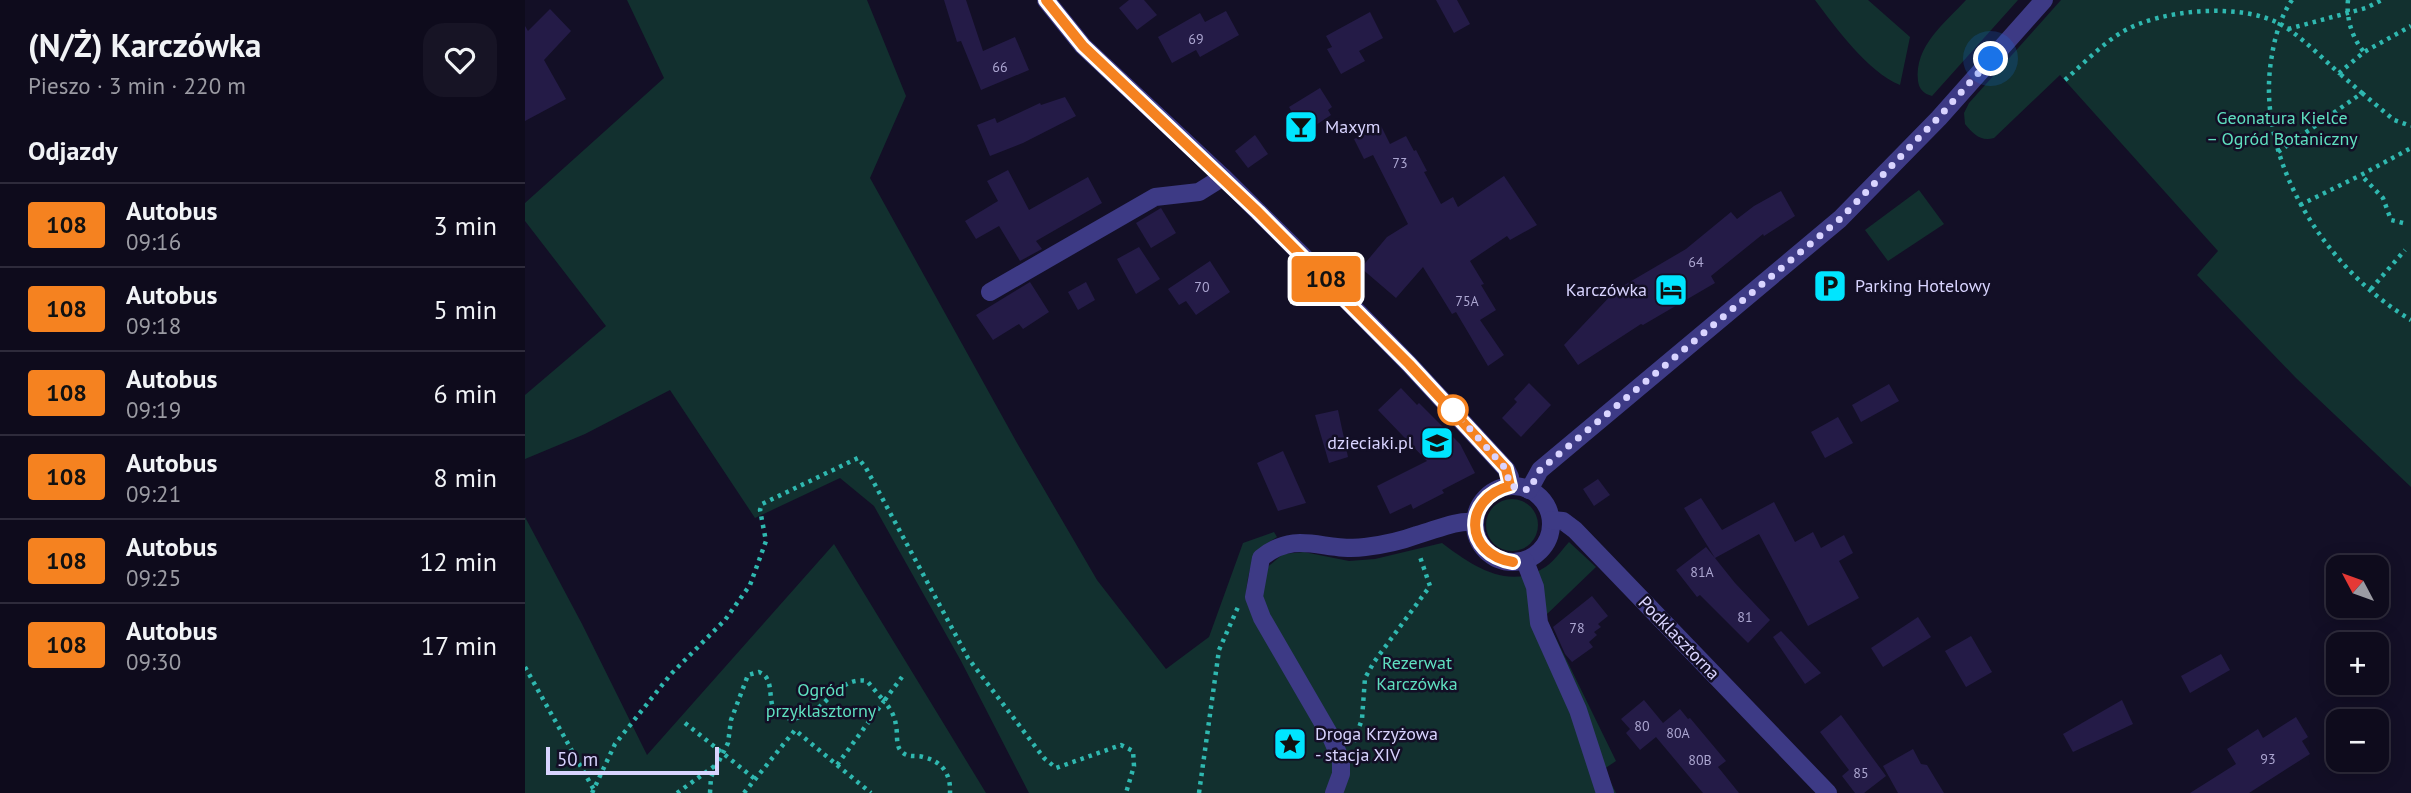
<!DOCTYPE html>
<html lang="pl">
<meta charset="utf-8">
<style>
body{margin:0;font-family:"PT Sans",sans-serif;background:#171425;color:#f1f3f6;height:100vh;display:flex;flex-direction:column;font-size:26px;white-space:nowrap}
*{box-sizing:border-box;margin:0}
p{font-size:23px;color:#9b9ba3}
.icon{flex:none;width:38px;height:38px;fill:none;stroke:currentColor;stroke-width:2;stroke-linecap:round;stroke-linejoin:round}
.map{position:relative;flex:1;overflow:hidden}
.drawer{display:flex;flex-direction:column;background:#0e0b1c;width:525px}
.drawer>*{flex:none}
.badge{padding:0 14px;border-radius:5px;font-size:24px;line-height:46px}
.needle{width:46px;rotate:311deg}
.tools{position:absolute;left:1801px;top:555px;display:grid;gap:14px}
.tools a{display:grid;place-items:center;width:63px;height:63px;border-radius:14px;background:#0e0b1c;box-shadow:0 4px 18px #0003,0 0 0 2px #2e2b3b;font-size:35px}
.scale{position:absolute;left:21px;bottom:18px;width:173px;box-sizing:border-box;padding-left:7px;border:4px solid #d9d4ff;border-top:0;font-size:19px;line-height:24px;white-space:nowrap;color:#d9d4ff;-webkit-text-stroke:5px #130f26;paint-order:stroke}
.you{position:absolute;width:35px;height:35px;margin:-18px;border:5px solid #fff;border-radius:50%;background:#1a73e8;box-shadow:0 0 0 10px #1a73e833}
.map>.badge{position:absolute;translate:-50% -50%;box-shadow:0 0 0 4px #fff}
h2{padding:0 28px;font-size:26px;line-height:63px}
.round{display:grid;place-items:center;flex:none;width:74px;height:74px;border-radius:21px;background:#171425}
.headline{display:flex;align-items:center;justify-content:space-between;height:119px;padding:0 28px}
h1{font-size:33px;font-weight:700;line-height:52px}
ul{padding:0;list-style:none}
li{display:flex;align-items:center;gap:21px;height:84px;padding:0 28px;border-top:2px solid #2e2b3b}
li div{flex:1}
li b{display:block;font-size:26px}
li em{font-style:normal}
li .badge{min-width:77px;font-weight:700;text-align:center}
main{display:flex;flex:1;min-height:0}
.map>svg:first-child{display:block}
</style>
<main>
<section class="drawer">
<div class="headline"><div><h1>(N/Ż) Karczówka</h1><p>Pieszo · 3 min · 220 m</p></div><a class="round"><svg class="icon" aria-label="heart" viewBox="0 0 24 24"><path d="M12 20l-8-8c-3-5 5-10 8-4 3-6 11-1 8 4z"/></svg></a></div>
<h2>Odjazdy</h2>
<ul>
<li><span class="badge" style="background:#f58220;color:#111">108</span><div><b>Autobus</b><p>09:16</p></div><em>3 min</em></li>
<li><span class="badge" style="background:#f58220;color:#111">108</span><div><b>Autobus</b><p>09:18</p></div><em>5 min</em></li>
<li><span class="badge" style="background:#f58220;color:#111">108</span><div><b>Autobus</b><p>09:19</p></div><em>6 min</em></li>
<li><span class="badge" style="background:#f58220;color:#111">108</span><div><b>Autobus</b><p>09:21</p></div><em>8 min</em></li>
<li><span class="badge" style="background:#f58220;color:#111">108</span><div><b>Autobus</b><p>09:25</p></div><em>12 min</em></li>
<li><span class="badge" style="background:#f58220;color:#111">108</span><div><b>Autobus</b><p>09:30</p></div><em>17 min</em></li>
</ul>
</section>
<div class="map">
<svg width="1886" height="793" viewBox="0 0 1886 793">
<rect width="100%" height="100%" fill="#130f26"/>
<g fill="#12302f">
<path d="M102,0H342L381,96L345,178L492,443L572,580L641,669L684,637L718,543L749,532L752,537C727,551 724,567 721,594L736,590L738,571L758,554L779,552L824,561L850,559L917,543C945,564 981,590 1017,569C1027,564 1036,551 1044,542L1071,567L1020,616L1091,761L1079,769L1091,793H504L436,661L349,506L315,478L230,518L145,390L60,434L0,459V395L81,326L0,221V203L139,78Z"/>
<path d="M1290,0H1343L1385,37L1375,85C1343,72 1310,27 1290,0Z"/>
<path d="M1441,0H1493L1407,96C1399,94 1394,89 1393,81C1389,46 1420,23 1441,0Z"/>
<path d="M1536,0H1886V487L1771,378L1672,275L1693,251L1535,75L1469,138C1456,142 1448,134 1440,124L1439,113L1444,103Z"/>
<path d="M1394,190L1419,224L1363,261L1340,230Z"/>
<circle cx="987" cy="525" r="26"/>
<path d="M0,517L57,624L122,755L309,544L461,793H0Z"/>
</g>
<g fill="#241b47">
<path d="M419,0H441L458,51L490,37L504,70L456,90L436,41L432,42Z"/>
<path d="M604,0H619L632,15L612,30L594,8Z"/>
<path d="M911,0H932L945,24L929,33Z"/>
<path d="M25,9L46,31L19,60L41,99L0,121V26L3,31Z"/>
<path d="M701,11L714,35L675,57L671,50L647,63L633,37L675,13L680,22Z"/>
<path d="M845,12L858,38L834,51L840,61L816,74L802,49L807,47L801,36Z"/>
<path d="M795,88L807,107L803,110L806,115L779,133L764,107Z"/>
<path d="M540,97L551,116L498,143L465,156L452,125L470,118L472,123L515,103L516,105Z"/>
<path d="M856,126L865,144L881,136L889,151L891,150L902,171L899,172L916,204L928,197L933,207L979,176L1012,225L985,240L982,236L945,261L959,284L956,285L971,310L955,320L979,355L963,366L931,312L927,314L898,267L871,298L836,268L862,237L883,224L848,155L839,159L829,139Z"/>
<path d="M730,135L743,154L723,168L710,151Z"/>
<path d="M483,170L504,210L563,177L577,203L511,241L517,249L495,261L474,226L451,239L440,221L473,201L462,181Z"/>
<path d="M1256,191L1270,216L1239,236L1238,234L1186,276L1190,283L1118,325L1116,324L1053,365L1039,345L1091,290L1161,249L1206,212L1212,219L1229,206Z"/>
<path d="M636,208L651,233L626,248L611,223Z"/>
<path d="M614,247L635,279L611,294L592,259Z"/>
<path d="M685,261L705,292L671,315L661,301L654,305L643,289Z"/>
<path d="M505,282L524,312L498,329L494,324L468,340L451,315Z"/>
<path d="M561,282L570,300L553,310L543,292Z"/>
<path d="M1004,383L1026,405L996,437L977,418L992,402L989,399Z"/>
<path d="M1364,384L1374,401L1336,422L1327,405Z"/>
<path d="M876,388L892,405L894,403L935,444L950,473L917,490L919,493L888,509L886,504L865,514L852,486L902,461L853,410Z"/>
<path d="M813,410L823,457L804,463L790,415Z"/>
<path d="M1313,417L1328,443L1300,458L1286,432Z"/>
<path d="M758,451L781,503L753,511L732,463Z"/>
<path d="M1073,479L1085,495L1069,506L1058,489Z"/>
<path d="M1176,498L1197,530L1249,502L1270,542L1288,532L1296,548L1319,535L1328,553L1314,561L1334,598L1283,626L1234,534L1190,558L1210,583L1245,620L1223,643L1175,595L1172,597L1151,570L1181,547L1190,558L1159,508Z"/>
<path d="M1067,596L1083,616L1073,624L1076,627L1069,632L1072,635L1064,642L1068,647L1047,662L1040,654L1028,627Z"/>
<path d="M1393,617L1406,637L1358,667L1346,648Z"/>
<path d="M1256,631L1296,673L1280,684L1248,637Z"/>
<path d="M1446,636L1467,672L1441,687L1420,651Z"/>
<path d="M1696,654L1705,670L1665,693L1656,676Z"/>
<path d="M1119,700L1138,723L1155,709L1163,719L1165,718L1201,761L1193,767L1214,793H1178L1131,737L1115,750L1101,733L1105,729L1096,719Z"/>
<path d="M1597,700L1608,724L1548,752L1538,734Z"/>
<path d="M1316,715L1361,776L1339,793H1330L1317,776L1324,770L1295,732Z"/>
<path d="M1771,717L1783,737L1777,741L1785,754L1724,793H1665L1711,764L1702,749L1733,729L1738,738Z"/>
<path d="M1388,749L1396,764L1402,765L1419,793H1373L1358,766Z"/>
</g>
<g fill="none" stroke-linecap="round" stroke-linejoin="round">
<g stroke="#2fb8b0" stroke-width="4.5" stroke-dasharray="3.5 5" stroke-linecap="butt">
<path d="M1767,0C1756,16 1750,36 1747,55C1728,157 1800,269 1886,320"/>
<path d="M1823,0C1821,18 1827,38 1839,52"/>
<path d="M1763,29L1841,8L1857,0"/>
<path d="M1540,80C1558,64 1576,45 1597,32C1636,9 1717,2 1757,25C1778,38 1796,57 1814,73L1839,52L1886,26"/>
<path d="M1837,93L1869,120L1886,126"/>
<path d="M1753,152L1837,93L1814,73"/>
<path d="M1775,205L1836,175"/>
<path d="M1878,223L1866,220L1858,198L1836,175L1886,148"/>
<path d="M1846,289L1880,250"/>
<path d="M0,667L69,790"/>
<path d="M160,723L230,779"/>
<path d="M829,742L837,719L840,678L849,662L905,586L894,554"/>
<path d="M312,765L346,793"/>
<path d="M67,793L90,744L146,674L200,620L225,585L241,541L235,510L237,504L333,458L341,468L443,658L519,758L531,768L596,745L608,751L609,766L601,793"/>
<path d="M152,793L191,765"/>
<path d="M185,793L186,777L203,743L206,720L223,675L234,672C255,680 235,713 262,718C298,723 308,675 342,681L359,701L377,677"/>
<path d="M219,793L270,730L312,765L359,701C365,708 370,716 371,726C373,734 370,746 377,752C383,758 391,755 398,757C417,761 426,774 425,793"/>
<path d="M674,793L694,650L713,607"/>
</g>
<g stroke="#3d3a85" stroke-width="18">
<path d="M521,0L558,46L698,177L779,257L884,364L981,469L985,477V486"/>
<path d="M465,292L630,197L674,192L698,177"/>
<circle cx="988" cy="524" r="38"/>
<path d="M1004,490L1015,470L1315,219L1414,118L1519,0"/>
<path d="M1026,520L1038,521L1050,530L1303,793"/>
<path d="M1000,561L1010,587L1014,623L1053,710L1080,793"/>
<path d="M809,793L816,774V760L806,737L737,618L729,597L736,558C773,528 799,553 840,547C857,545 876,541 892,535C911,530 930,520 950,522"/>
</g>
</g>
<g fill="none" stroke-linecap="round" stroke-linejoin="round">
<defs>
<path id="line" d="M521,0L558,46L733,212L884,364L981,469L985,486C938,498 938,554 988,562"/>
</defs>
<use href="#line" stroke="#fff" stroke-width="16"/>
<use href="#line" stroke="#f58220" stroke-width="10"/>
<path stroke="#d9d4ff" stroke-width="7" stroke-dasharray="0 12.6" d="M928,410L981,469L985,486L1004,490L1015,470L1315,219L1413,118L1466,59"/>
</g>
<defs>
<symbol id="bar-square" viewBox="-11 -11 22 22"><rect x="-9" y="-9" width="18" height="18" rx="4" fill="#00e5ff" stroke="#130f26"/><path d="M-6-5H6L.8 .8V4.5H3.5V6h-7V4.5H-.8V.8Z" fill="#111"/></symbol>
<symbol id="parking-square" viewBox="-11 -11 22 22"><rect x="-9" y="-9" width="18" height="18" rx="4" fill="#00e5ff" stroke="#130f26"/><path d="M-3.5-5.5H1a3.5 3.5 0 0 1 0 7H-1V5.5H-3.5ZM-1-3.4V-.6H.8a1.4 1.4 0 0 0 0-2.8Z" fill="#111"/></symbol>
<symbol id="hotel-square" viewBox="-11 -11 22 22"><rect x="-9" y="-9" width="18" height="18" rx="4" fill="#00e5ff" stroke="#130f26"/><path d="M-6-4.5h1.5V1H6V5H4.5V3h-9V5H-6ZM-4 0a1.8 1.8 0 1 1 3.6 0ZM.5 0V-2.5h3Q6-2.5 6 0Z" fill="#111"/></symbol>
<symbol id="school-square" viewBox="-11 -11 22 22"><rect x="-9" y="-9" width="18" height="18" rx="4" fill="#00e5ff" stroke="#130f26"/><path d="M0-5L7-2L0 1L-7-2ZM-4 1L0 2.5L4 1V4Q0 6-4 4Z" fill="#111"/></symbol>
<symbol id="sight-square" viewBox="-11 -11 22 22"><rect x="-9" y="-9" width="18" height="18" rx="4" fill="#00e5ff" stroke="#130f26"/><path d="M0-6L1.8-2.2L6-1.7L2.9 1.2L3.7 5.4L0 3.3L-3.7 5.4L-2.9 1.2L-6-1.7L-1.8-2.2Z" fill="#111"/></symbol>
</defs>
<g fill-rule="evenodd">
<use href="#bar-square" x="757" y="108" width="38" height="38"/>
<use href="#parking-square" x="1286" y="267" width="38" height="38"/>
<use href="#hotel-square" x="1127" y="271" width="38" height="38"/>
<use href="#school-square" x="893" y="424" width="38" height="38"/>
<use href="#sight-square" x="746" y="725" width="38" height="38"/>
</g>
<circle fill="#fff" stroke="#f58220" stroke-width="3.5" cx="928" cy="410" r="14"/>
<g text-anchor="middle" stroke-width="5" stroke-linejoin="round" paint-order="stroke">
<g font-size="14" fill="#aca6d1">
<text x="671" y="44">69</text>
<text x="475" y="72">66</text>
<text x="875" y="168">73</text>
<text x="1171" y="267">64</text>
<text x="677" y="292">70</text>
<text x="942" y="306">75A</text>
<text x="1177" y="577">81A</text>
<text x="1220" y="622">81</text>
<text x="1052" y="633">78</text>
<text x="1117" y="731">80</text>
<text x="1153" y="738">80A</text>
<text x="1743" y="764">93</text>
<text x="1175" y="765">80B</text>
<text x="1336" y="778">85</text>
</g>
<g font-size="18" fill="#5fe0c0" stroke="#130f26">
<text x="1757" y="124">Geonatura Kielce<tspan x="1757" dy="21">– Ogród Botaniczny</tspan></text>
<text x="892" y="669">Rezerwat<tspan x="892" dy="21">Karczówka</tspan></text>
<text x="296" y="696">Ogród<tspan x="296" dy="21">przyklasztorny</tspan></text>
</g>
<g font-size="18" fill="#d9d4ff" stroke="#130f26" text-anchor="start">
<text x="800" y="133">Maxym</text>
<text x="1330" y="292">Parking Hotelowy</text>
<text x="1122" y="296" text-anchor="end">Karczówka</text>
<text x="888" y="449" text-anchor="end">dzieciaki.pl</text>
<text x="790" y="740">Droga Krzyżowa<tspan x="790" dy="21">- stacja XIV</tspan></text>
</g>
<g font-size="18" fill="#d9d4ff" stroke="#130f26">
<text transform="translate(1154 638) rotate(46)" y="6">Podklasztorna</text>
</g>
</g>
</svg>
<div class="tools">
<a><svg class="needle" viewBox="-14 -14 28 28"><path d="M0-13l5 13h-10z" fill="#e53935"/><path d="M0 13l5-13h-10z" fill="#9b9ba3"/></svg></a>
<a>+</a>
<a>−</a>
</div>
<div class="scale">50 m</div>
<div class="you" style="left:1466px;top:59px"></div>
<b class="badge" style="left:801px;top:279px;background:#f58220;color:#111">108</b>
</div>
</main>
